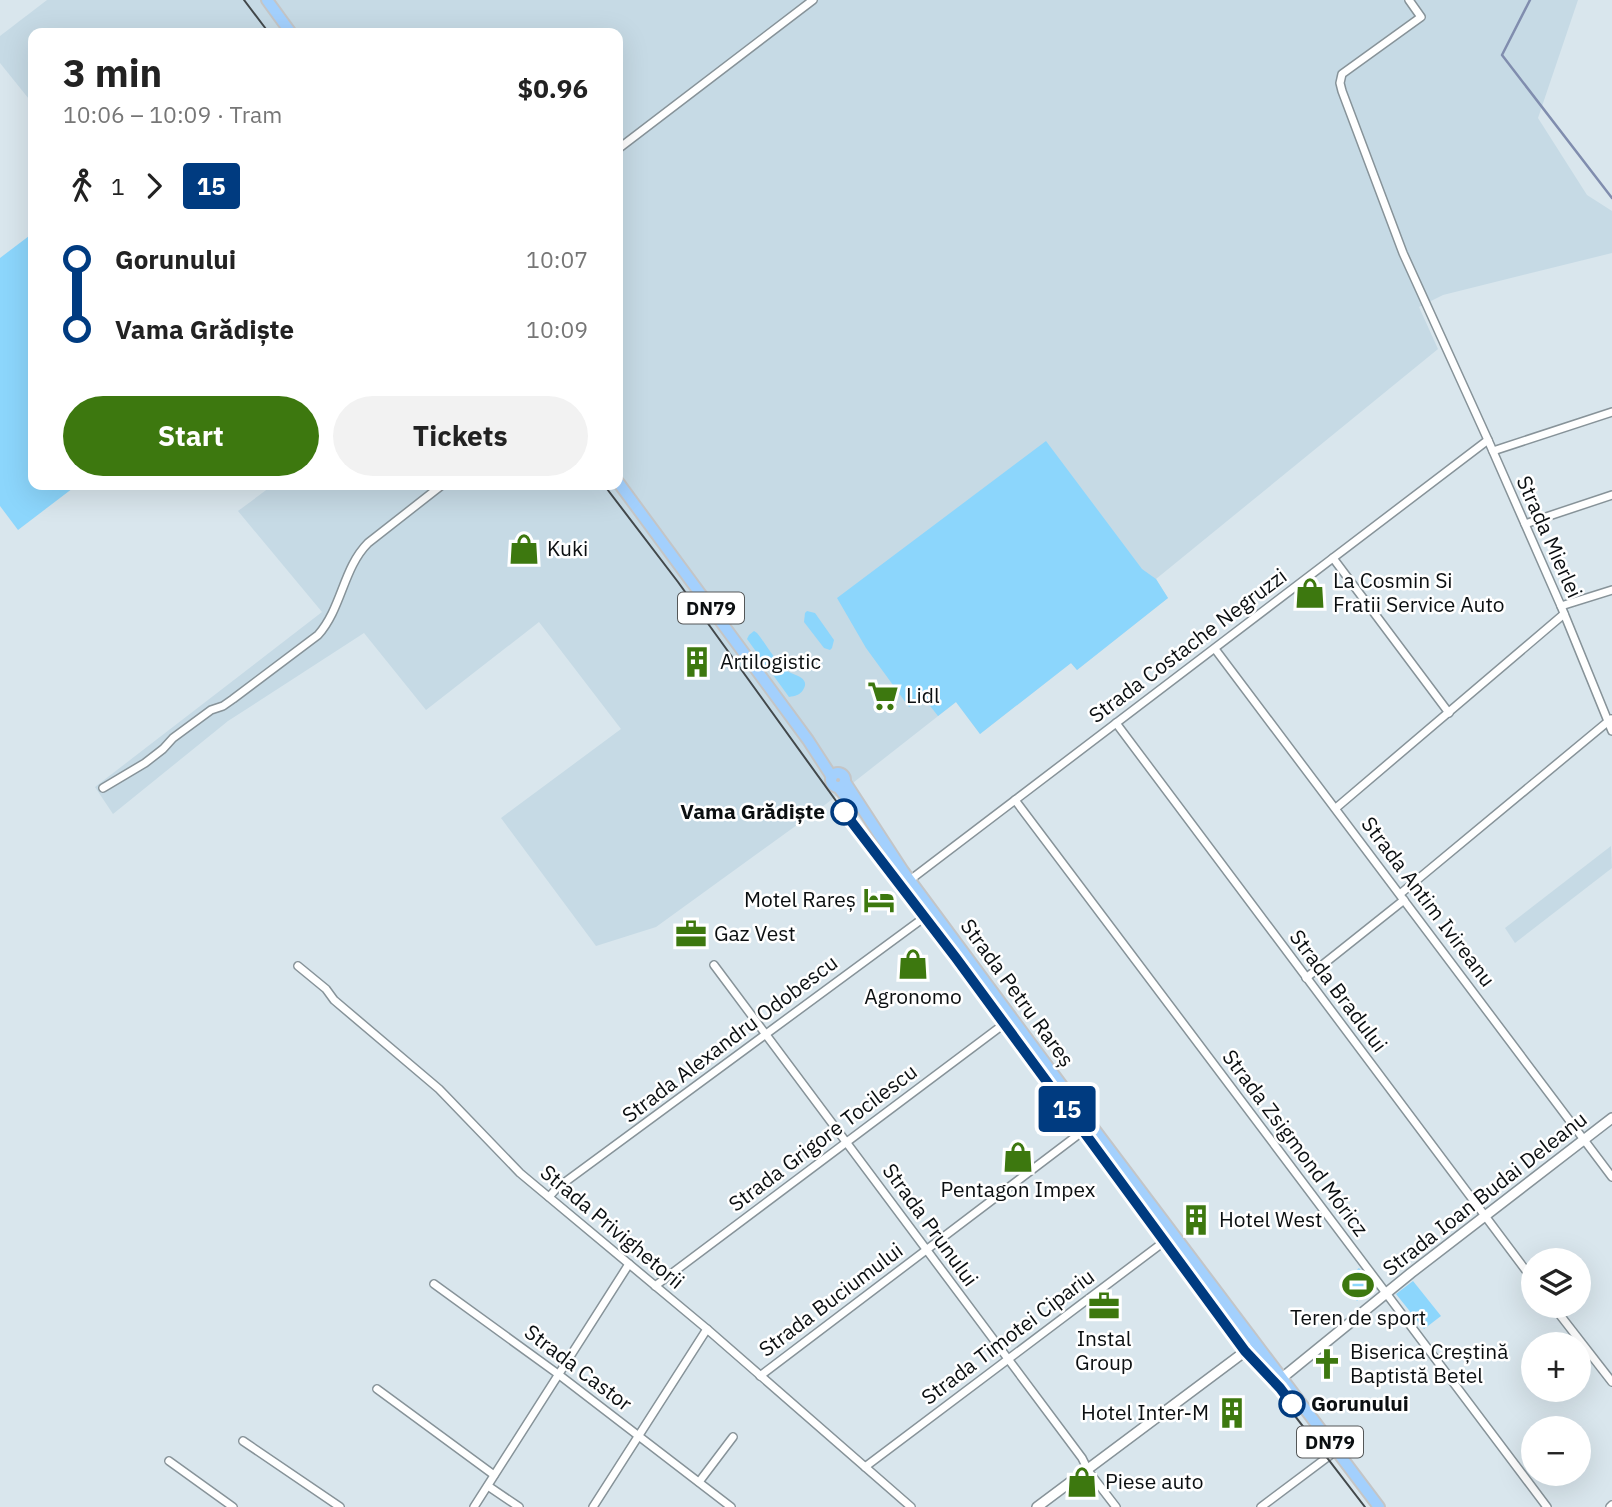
<!DOCTYPE html>
<meta charset="utf-8">
<style>
body{margin:0;font-family:"IBM Plex Sans",sans-serif;background:#f2f2f2;color:#222;height:100vh;display:flex;flex-direction:column;font-size:26px;white-space:nowrap}
*{box-sizing:border-box;margin:0}
p{font-size:23px;color:#767676}
.icon{flex:none;width:38px;height:38px;fill:none;stroke:currentColor;stroke-width:2;stroke-linecap:round;stroke-linejoin:round}
.map{position:relative;flex:1;overflow:hidden}
.sheet{position:absolute;left:28px;top:28px;width:595px;height:462px;display:flex;flex-direction:column;background:#fff;border-radius:14px;box-shadow:0 7px 28px #0002}
.sheet>*{flex:none}
.badge{padding:0 14px;border-radius:5px;font-size:24px;line-height:46px}
.tools{position:absolute;left:1521px;top:1248px;display:grid;gap:14px}
.tools a{display:grid;place-items:center;width:70px;height:70px;border-radius:50%;background:#fff;box-shadow:0 7px 28px #0002;font-size:35px}
.map>.badge{position:absolute;translate:-50% -50%;box-shadow:0 0 0 4px #fff}
.legs{display:flex;align-items:center;gap:10px;height:77px;padding:0 35px;font-size:23px}
.legs p{margin-inline-start:auto}
.summary{display:flex;align-items:center;justify-content:space-between;height:119px;padding:0 35px}
h1{font-size:38px;font-weight:700;line-height:52px}
.primary-button{display:flex;gap:14px;margin-top:auto;padding:14px 35px}
.primary-button a{flex:1;height:80px;border-radius:42px;background:#3d780f;color:#fff;font-size:28px;font-weight:700;line-height:80px;text-align:center}
.primary-button a+a{background:#f2f2f2;color:#222}
ul{padding:0 35px;list-style:none}
li{display:flex;align-items:center;gap:24px;height:70px;font-size:26px}
li i{display:grid;place-items:center;width:10px;height:100%;margin:0 9px;background:currentColor}
li i::after{content:'';width:18px;height:18px;margin:-9px;border:5px solid;border-radius:50%;background:#fff}
li p{margin-inline-start:auto}
li:first-child i{background:linear-gradient(#0000 50%,currentColor 0)}
li:last-child i{background:linear-gradient(currentColor 50%,#0000 0)}
.map>svg:first-child{display:block}
</style>
<div class="map">
<svg width="1612" height="1507" viewBox="0 0 1612 1507">
<rect width="100%" height="100%" fill="#d9e6ed"/>
<g fill="#c6dae5">
<path d="M47,0H1578L1538,118L1587,195L1612,211V253L1443,295L1419,307L1438,349L1156,579L1168,598L1077,670L1071,663L980,734L956,702L826,804L656,927L596,946L501,818L621,729L539,622L426,710L364,633L228,721L113,814L95,787L322,612L238,511L273,485H618V33H33V104L0,63V36Z"/>
<path d="M1611,846L1612,868L1515,943L1505,928Z"/>
</g>
<g fill="#8cd6fc">
<path d="M33,233V485H77L18,530L0,506V258Z"/>
<path d="M1046,441L1142,569L1156,579L1168,598L1077,670L1071,663L980,734L956,702L938,716L923,697L909,707L866,648L837,598Z"/>
<path d="M807,611L815,613L834,640L832,648L830,650L824,648L804,622L805,613Z"/>
<path d="M754,631L757,633C766,644 774,659 784,669C790,675 812,676 803,690C800,695 795,696 789,697L747,639L749,635Z"/>
<path d="M1359,1268L1374,1288L1357,1301L1342,1282Z"/>
<path d="M1413,1281L1441,1316L1424,1329L1396,1294Z"/>
</g>
<g fill="none" stroke-linecap="round" stroke-linejoin="round">
<path stroke="#808dae" stroke-width="2.5" d="M1530,0L1502,55L1612,198"/>
<defs>
<g id="minor">
<path d="M1409,0L1421,17L1342,74L1340,83L1342,91L1403,253L1488,440L1561,606L1612,731"/>
<path d="M618,149L813,0"/>
<path d="M1493,451L1612,412"/>
<path d="M1525,524L1612,495"/>
<path d="M1333,558L1449,713"/>
<path d="M1561,606L1612,590"/>
<path d="M1215,649L1612,1177"/>
<path d="M1116,723L1533,1280"/>
<path d="M103,788L145,763L163,749L173,738L211,710L223,706L233,699L318,635C342,608 343,568 368,543L442,485"/>
<path d="M1015,800L1547,1507"/>
<path d="M1336,808L1564,614"/>
<path d="M910,880L1488,440"/>
<path d="M1400,894L1611,719"/>
<path d="M714,965L1082,1458L1089,1472L1116,1507"/>
<path d="M298,966L326,989L334,1000L439,1089L520,1173L707,1329L911,1507"/>
<path d="M1306,978L1404,900"/>
<path d="M549,1197L557,1188L933,911"/>
<path d="M434,1284L558,1374L731,1507"/>
<path d="M655,1286L1012,1018"/>
<path d="M1553,1306L1612,1382"/>
<path d="M760,1376L1091,1125"/>
<path d="M377,1389L494,1475"/>
<path d="M243,1441L340,1507"/>
<path d="M169,1461L233,1507"/>
<path d="M865,1467L1173,1235"/>
<path d="M699,1482L733,1437"/>
<path d="M488,1486L519,1507"/>
<path d="M474,1507L629,1264"/>
<path d="M593,1507L707,1329"/>
<path d="M1261,1507L1337,1450"/>
<path d="M1610,1507L1612,1505"/>
</g>
<g id="tertiary">
<path d="M1282,1378L1411,1273L1612,1118"/>
<path d="M1037,1507L1255,1344"/>
</g>
<g id="primary">
<path d="M267,0L291,33"/>
<path d="M618,482L808,740L832,777"/>
<circle cx="838" cy="780" r="7"/>
<path d="M845,782L903,871L1091,1125L1379,1507"/>
<path d="M838,787L852,805"/>
</g>
</defs>
<use href="#minor" stroke="#879399" stroke-width="10"/>
<use href="#tertiary" stroke="#879399" stroke-width="12"/>
<use href="#primary" stroke="#c4c5c6" stroke-width="14"/>
<use href="#minor" stroke="#fff" stroke-width="7"/>
<use href="#tertiary" stroke="#fff" stroke-width="9"/>
<use href="#primary" stroke="#a3d0fd" stroke-width="10"/>
<g stroke="#42484b" stroke-width="2">
<path d="M244,0L269,33"/>
<path d="M604,485L678,582L852,823L956,959L1245,1351L1365,1507"/>
</g>
</g>
<g fill="none" stroke-linecap="round" stroke-linejoin="round">
<defs>
<path id="line-1" d="M844,812L956,958L1245,1351L1280,1388L1292,1404"/>
</defs>
<use href="#line-1" stroke="#fff" stroke-width="16"/>
<use href="#line-1" stroke="#003b80" stroke-width="10"/>
</g>
<defs>
<symbol id="shop-bare" viewBox="-9 -9 18 18"><path d="M-5-2.5h2.3a2.7 3.5 0 0 1 5.4 0H5L5.5 6h-11ZM-1.5-2.5h3a1.5 2.3 0 0 0-3 0Z" fill="#3d780f" stroke="#fff" stroke-width="2.5" paint-order="stroke"/></symbol>
<symbol id="building-bare" viewBox="-9 -9 18 18"><path d="M-4-6H4V6H1V3H-1V6H-4ZM-2.5-4.3h1.7v1.8h-1.7ZM.8-4.3h1.7v1.8H.8ZM-2.5-1h1.7V.8h-1.7ZM.8-1h1.7V.8H.8Z" fill="#3d780f" stroke="#fff" stroke-width="2.5" paint-order="stroke"/></symbol>
<symbol id="supermarket-bare" viewBox="-9 -9 18 18"><path d="M-6-5.5h2.5l.6 2H6L4.5 2H-2.5L-4.4-4H-6ZM-1.5 3.2a1.3 1.3 0 1 0 .1 0ZM3 3.2a1.3 1.3 0 1 0 .1 0Z" fill="#3d780f" stroke="#fff" stroke-width="2.5" paint-order="stroke"/></symbol>
<symbol id="hotel-bare" viewBox="-9 -9 18 18"><path d="M-6-4.5h1.5V1H6V5H4.5V3h-9V5H-6ZM-4 0a1.8 1.8 0 1 1 3.6 0ZM.5 0V-2.5h3Q6-2.5 6 0Z" fill="#3d780f" stroke="#fff" stroke-width="2.5" paint-order="stroke"/></symbol>
<symbol id="office-bare" viewBox="-9 -9 18 18"><path d="M-6-3h4V-5.5h4V-3h4V5H-6ZM-1-4.5V-3h2v-1.5ZM-6 0V1H6V0Z" fill="#3d780f" stroke="#fff" stroke-width="2.5" paint-order="stroke"/></symbol>
<symbol id="stadium-bare" viewBox="-9 -9 18 18"><path d="M0-5a6.5 5 0 1 0 0 10a6.5 5 0 1 0 0-10ZM-3.5-1.8h7v3.6h-7Z" fill="#3d780f" stroke="#fff" stroke-width="2.5" paint-order="stroke"/></symbol>
<symbol id="church-bare" viewBox="-9 -9 18 18"><path d="M-1.2-6h2.4v3.5h3.3v2.4h-3.3V6h-2.4V-.1h-3.3v-2.4h3.3Z" fill="#3d780f" stroke="#fff" stroke-width="2.5" paint-order="stroke"/></symbol>
</defs>
<g fill-rule="evenodd">
<use href="#shop-bare" x="502" y="527" width="44" height="44"/>
<use href="#shop-bare" x="1288" y="571" width="44" height="44"/>
<use href="#building-bare" x="675" y="640" width="44" height="44"/>
<use href="#supermarket-bare" x="861" y="674" width="44" height="44"/>
<use href="#hotel-bare" x="857" y="878" width="44" height="44"/>
<use href="#office-bare" x="669" y="912" width="44" height="44"/>
<use href="#shop-bare" x="891" y="942" width="44" height="44"/>
<use href="#shop-bare" x="996" y="1135" width="44" height="44"/>
<use href="#building-bare" x="1174" y="1198" width="44" height="44"/>
<use href="#stadium-bare" x="1336" y="1263" width="44" height="44"/>
<use href="#office-bare" x="1082" y="1284" width="44" height="44"/>
<use href="#church-bare" x="1305" y="1342" width="44" height="44"/>
<use href="#building-bare" x="1210" y="1391" width="44" height="44"/>
<use href="#shop-bare" x="1060" y="1460" width="44" height="44"/>
</g>
<g fill="#fff" stroke="#003b80" stroke-width="3.5">
<circle cx="844" cy="812" r="12"/>
<circle cx="1292" cy="1404" r="12"/>
</g>
<g text-anchor="middle" stroke-width="5" stroke-linejoin="round" paint-order="stroke">
<g fill="#fff" stroke="#545758" stroke-width="2">
<rect x="678" y="592.5" width="66" height="31" rx="5"/>
<rect x="1297" y="1426.5" width="66" height="31" rx="5"/>
</g>
<g font-size="19" font-weight="bold" fill="#0b0f11">
<text x="711" y="615">DN79</text>
<text x="1330" y="1449">DN79</text>
</g>
<g font-size="21" fill="#0b0f11" stroke="#fff">
<text transform="translate(1549 537) rotate(66)" y="7">Strada Mierlei</text>
<text transform="translate(1188 646) rotate(-37)" y="7">Strada Costache Negruzzi</text>
<text transform="translate(1428 902) rotate(53)" y="7">Strada Antim Ivireanu</text>
<text transform="translate(1338 991) rotate(53)" y="7">Strada Bradului</text>
<text transform="translate(1017 993) rotate(54)" y="7">Strada Petru Rareș</text>
<text transform="translate(730 1039) rotate(-37)" y="7">Strada Alexandru Odobescu</text>
<text transform="translate(823 1138) rotate(-37)" y="7">Strada Grigore Tocilescu</text>
<text transform="translate(1295 1143) rotate(53)" y="7">Strada Zsigmond Móricz</text>
<text transform="translate(1485 1194) rotate(-38)" y="7">Strada Ioan Budai Deleanu</text>
<text transform="translate(930 1225) rotate(54)" y="7">Strada Prunului</text>
<text transform="translate(612 1227) rotate(40)" y="7">Strada Privighetorii</text>
<text transform="translate(831 1300) rotate(-37)" y="7">Strada Buciumului</text>
<text transform="translate(1008 1337) rotate(-37)" y="7">Strada Timotei Cipariu</text>
<text transform="translate(578 1368) rotate(37)" y="7">Strada Castor</text>
</g>
<g font-size="21" fill="#0b0f11" stroke="#fff" text-anchor="start">
<text x="547" y="556">Kuki</text>
<text x="1333" y="588">La Cosmin Si<tspan x="1333" dy="24">Fratii Service Auto</tspan></text>
<text x="720" y="669">Artilogistic</text>
<text x="906" y="703">Lidl</text>
<text x="856" y="907" text-anchor="end">Motel Rareș</text>
<text x="714" y="941">Gaz Vest</text>
<text x="913" y="1004" text-anchor="middle">Agronomo</text>
<text x="1018" y="1197" text-anchor="middle">Pentagon Impex</text>
<text x="1219" y="1227">Hotel West</text>
<text x="1358" y="1325" text-anchor="middle">Teren de sport</text>
<text x="1104" y="1346" text-anchor="middle">Instal<tspan x="1104" dy="24">Group</tspan></text>
<text x="1350" y="1359">Biserica Creștină<tspan x="1350" dy="24">Baptistă Betel</tspan></text>
<text x="1209" y="1420" text-anchor="end">Hotel Inter-M</text>
<text x="1105" y="1489">Piese auto</text>
</g>
<g font-size="21" font-weight="bold" fill="#0b0f11" stroke="#fff" text-anchor="end">
<text x="825" y="819">Vama Grădiște</text>
<text x="1311" y="1411" text-anchor="start">Gorunului</text>
</g>
</g>
</svg>
<div class="tools">
<a><svg class="icon" aria-label="layers" viewBox="0 0 24 24"><path d="M12 4l9 5-9 5-9-5zM3 14l9 5 9-5"/></svg></a>
<a>+</a>
<a>−</a>
</div>
<b class="badge" style="left:1067px;top:1109px;background:#003b80;color:#fff">15</b>
<section class="sheet">
<div class="summary"><div><h1>3 min</h1><p>10:06 – 10:09 · Tram</p></div><b>$0.96</b></div>
<div class="legs"><svg class="icon" aria-label="walk" viewBox="0 0 24 24"><circle cx="13" cy="4" r="2"/><path d="M13 8l-2 6 4 7M11 14l-3 7M7 12l3-4h3l4 4"/></svg>1<svg class="icon" aria-label="forward" viewBox="0 0 24 24"><path d="M9 5l7 7-7 7"/></svg><b class="badge" style="background:#003b80;color:#fff">15</b></div>
<ul>
<li><i style="color:#003b80"></i><b>Gorunului</b><p>10:07</p></li>
<li><i style="color:#003b80"></i><b>Vama Grădiște</b><p>10:09</p></li>
</ul>
<div class="primary-button"><a>Start</a><a>Tickets</a></div>
</section>
</div>
